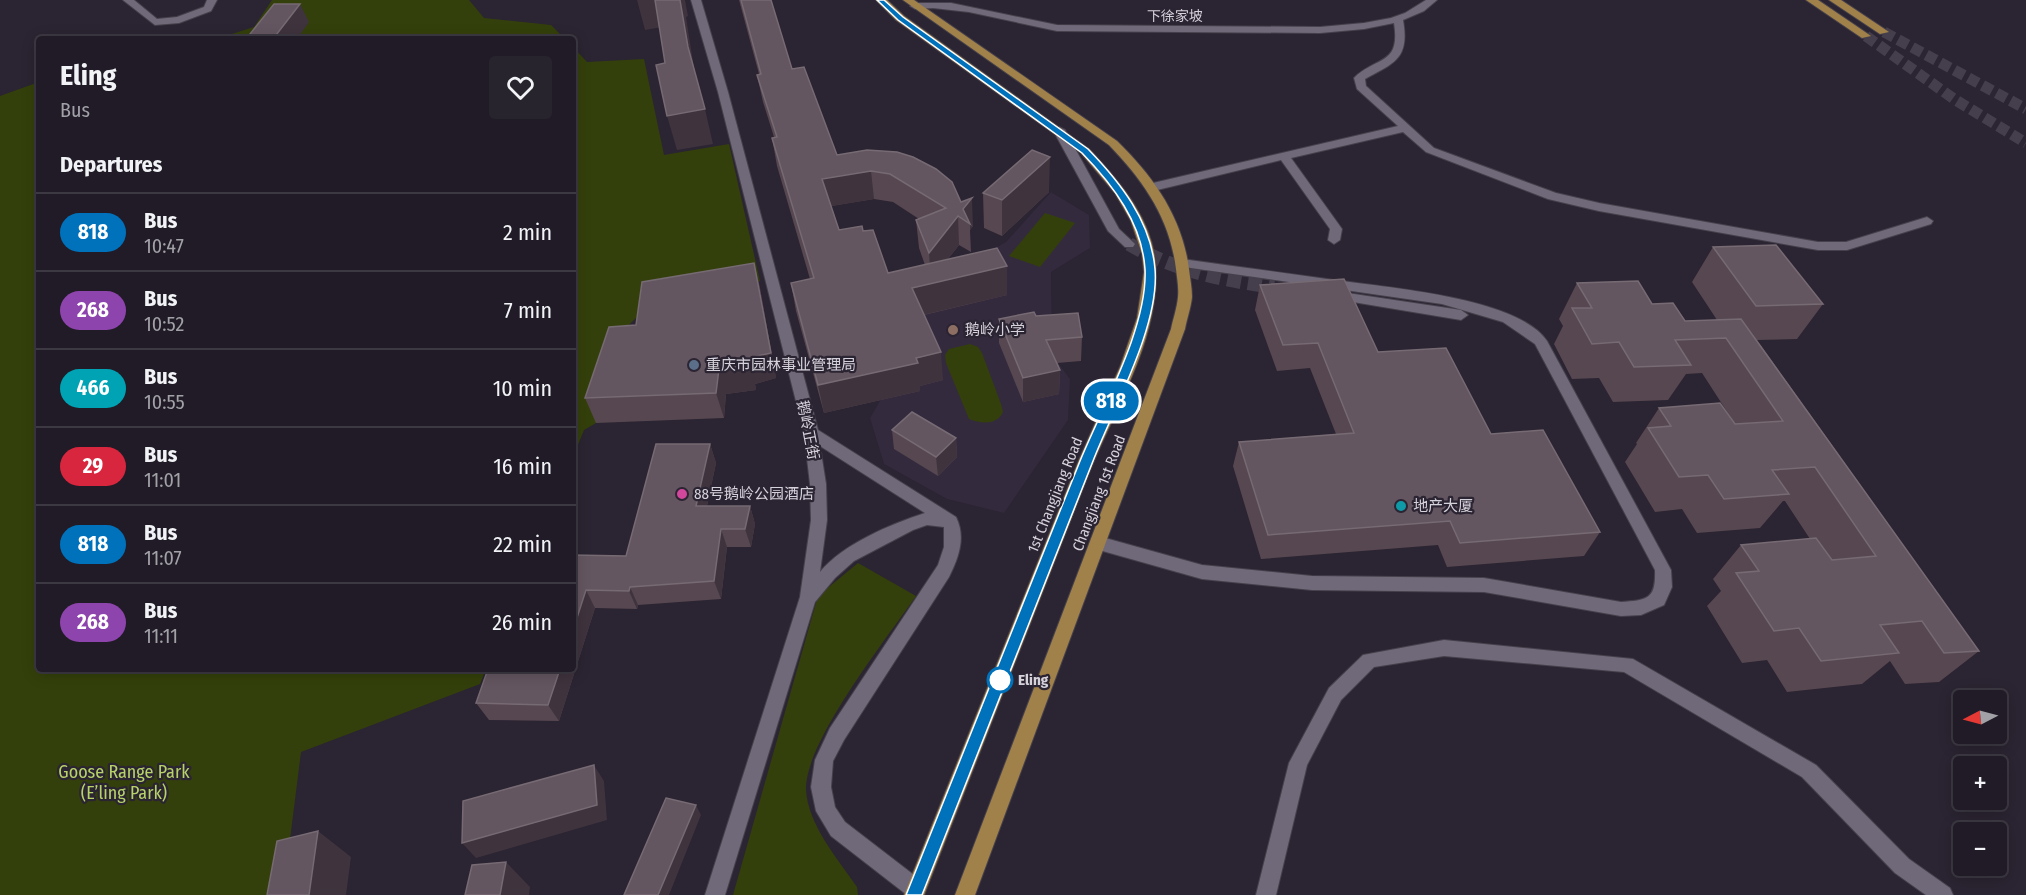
<!DOCTYPE html>
<meta charset="utf-8">
<style>
body{margin:0;font-family:"Fira Sans Condensed","Noto Sans SC",sans-serif;background:#28242e;color:#f1f3f6;height:100vh;display:flex;flex-direction:column;font-size:22px;white-space:nowrap}
*{box-sizing:border-box;margin:0}
p{font-size:20px;color:#a2a1a7}
.icon{flex:none;width:33px;height:33px;fill:none;stroke:currentColor;stroke-width:2;stroke-linecap:round;stroke-linejoin:round}
.map{position:relative;flex:1;overflow:hidden}
.drawer{position:absolute;left:36px;top:36px;width:540px;height:636px;display:flex;flex-direction:column;background:#201b26;border-radius:6px;box-shadow:0 3px 15px #0003,0 0 0 2px #3d3943}
.drawer>*{flex:none}
.badge{padding:0 12px;border-radius:20px;font-size:21px;line-height:39px}
.needle{width:39px;rotate:264deg}
.fabs{position:absolute;left:1953px;top:690px;display:grid;gap:12px}
.fabs a{display:grid;place-items:center;width:54px;height:54px;border-radius:6px;background:#201b26;box-shadow:0 3px 15px #0003,0 0 0 2px #3d3943;font-size:30px}
.map>.badge{position:absolute;translate:-50% -50%;box-shadow:0 0 0 3px #fff}
h2{padding:0 24px;font-size:22px;line-height:54px}
.round{display:grid;place-items:center;flex:none;width:63px;height:63px;border-radius:6px;background:#28242e}
.overview{display:flex;align-items:center;justify-content:space-between;height:102px;padding:0 24px}
h1{font-size:28px;font-weight:700;line-height:45px}
ul{padding:0;list-style:none}
li{display:flex;align-items:center;gap:18px;height:78px;padding:0 24px;border-top:2px solid #3d3943}
li div{flex:1}
li b{display:block;font-size:22px}
li em{font-style:normal}
li .badge{min-width:66px;font-weight:700;text-align:center}
.map>svg:first-child{display:block}
</style>
<div class="map">
<svg width="2026" height="895" viewBox="0 0 2026 895">
<rect width="100%" height="100%" fill="#2b2432"/>
<path fill="#332a3e" d="M1051,192L1089,215L1090,248L1051,272L1052,355L1070,379L1068,420L1004,513L947,499L884,464L870,418L881,399L845,304L961,267L1006,242Z"/>
<g fill="#34400b">
<path d="M272,0H469L484,18L551,25L565,39H216L254,27Z"/>
<path d="M573,47L587,62L644,59L664,155L729,144L760,281L651,304L602,350L596,423L584,430L573,457Z"/>
<path d="M39,82V669H486L480,684L301,752L283,895H0V96Z"/>
<path d="M1045,213L1075,223L1040,267L1009,256Z"/>
<path d="M970,344L978,347L982,353L1001,404L1003,412C997,425 982,424 969,419L946,363L945,355L949,349Z"/>
<path d="M858,563L916,596C887,638 804,743 806,790C808,825 838,859 857,887L858,895H733L818,596Z"/>
</g>
<g fill="none" stroke-linecap="round" stroke-linejoin="round">
<path stroke="#453e4c" stroke-width="14" stroke-dasharray="14 7" stroke-linecap="butt" d="M1129,244C1175,271 1222,280 1274,287"/>
<g stroke="#453e4c" stroke-width="11" stroke-dasharray="11 5" stroke-linecap="butt">
<path d="M1884,32L2026,109"/>
<path d="M1866,36L1954,99L2026,143"/>
</g>
<defs>
<g id="minor">
<path d="M1426,0H1437L1424,11L1403,20C1410,59 1394,63 1365,79L1366,86L1434,148L1556,193L1599,203L1818,242H1846L1927,217L1933,221L1931,224L1847,250H1818L1599,211L1548,199L1426,152L1403,132L1291,158L1342,229L1340,240L1334,244L1328,240L1330,229L1281,160L1153,191L1147,187L1153,183L1398,126L1357,89L1354,78C1376,56 1401,66 1394,23L1364,29L1320,33L1057,31L969,12L933,8L915,9L910,6L915,3H951L1057,25L1320,27L1364,23L1391,18L1405,13Z"/>
<path d="M1059,127L1065,130L1119,229L1135,244L1133,247H1125L1108,231L1053,130Z"/>
<path d="M1182,259C1230,266 1279,272 1327,279C1379,287 1517,296 1547,341L1671,570L1672,587L1664,605L1641,615L1621,616L1484,592L1312,590L1202,579L1092,548L1090,543L1092,538L1098,536L1202,565L1312,576L1484,578L1621,602C1648,600 1656,599 1655,570L1535,344L1503,322L1442,304L1177,266L1176,263L1177,260Z"/>
<path d="M1334,291L1461,310L1468,315L1461,320L1329,298L1327,295L1329,292Z"/>
<path d="M1444,640L1633,659L1816,765L1909,859L1950,888L1953,895H1926L1895,873L1802,777L1624,672L1444,656L1374,667L1341,700L1307,765L1276,895H1256L1289,763L1329,688L1363,655Z"/>
</g>
<g id="tertiary">
<path d="M123,0H134L157,19L177,17L204,7L207,0H217L211,11L179,23L155,25Z"/>
<path d="M691,0H701L728,92L818,430L956,517C966,537 959,557 949,577L844,740L833,761L831,787L835,807L845,822L923,882L926,889L924,895H907L831,836L816,811L811,787L815,760L830,728L938,565L944,547V527L927,525L913,530L854,561L835,578L815,602L725,895H705L800,597L811,520L810,484L804,433L718,92ZM820,446L925,513C891,524 843,544 820,572L827,520L826,484Z"/>
</g>
<g id="primary">
<path d="M876,0H887L904,16L1089,149C1121,183 1156,223 1156,273C1157,343 1114,410 1089,473C1034,614 979,754 924,895H904L1079,460L1120,367L1137,318L1144,272L1142,254L1131,221L1115,193L1081,153L896,20Z"/>
<path d="M903,0H914L1117,141C1154,177 1182,217 1189,269C1190,278 1192,288 1192,297C1191,308 1187,318 1185,329L975,895H955L1171,329C1173,319 1177,308 1178,297C1179,288 1177,278 1176,269C1170,219 1144,181 1109,145Z"/>
<path d="M1806,0H1818L1871,36L1862,38Z"/>
<path d="M1829,0H1841L1889,32L1880,34Z"/>
</g>
</defs>
<use href="#minor" stroke="#46404c" stroke-width="2"/>
<use href="#tertiary" stroke="#46404c" stroke-width="2"/>
<use href="#primary" stroke="#46404c" stroke-width="2"/>
<use href="#minor" fill="#706979" fill-rule="evenodd"/>
<use href="#tertiary" fill="#706979" fill-rule="evenodd"/>
<use href="#primary" fill="#a08149" fill-rule="evenodd"/>
</g>
<g fill="#574750" fill-rule="evenodd">
<path d="M739,0H771L792,69L837,155L867,150L961,202L973,226L970,230L971,252L959,245L948,259L1007,266V295L924,315L943,380L920,386V391L824,413L796,311L791,283L810,279L777,166L772,138L774,137L763,102L757,75L759,74ZM874,199L893,202L919,219L916,220L919,248L925,265L888,273L863,231L839,230L831,206Z"/>
<path d="M1049,192L1002,236L984,228L983,193Z"/>
<path d="M1713,247L1823,304L1797,339L1757,340L1979,651L1939,682L1905,684L1890,661L1862,684L1787,692L1767,660L1742,663L1707,606L1721,591L1713,579L1741,545L1810,539L1785,501H1783L1760,528L1697,533L1682,509L1655,512L1625,462L1637,444L1636,443L1659,408L1735,424L1702,373L1686,374L1668,400L1613,402L1599,378L1572,379L1554,344L1563,326L1559,319L1577,283L1685,321L1717,320L1692,282Z"/>
<path d="M754,263L760,288L776,378L755,384L756,390L726,394L724,418L596,423L585,398L636,325Z"/>
<path d="M1260,285L1378,352L1491,434L1600,532L1584,556L1447,567L1438,545L1261,559L1233,466L1239,442L1336,434L1310,368L1277,371L1255,310Z"/>
<path d="M1036,316L1082,337L1081,361L1057,363L1060,370L1059,394L1023,402L999,343V319Z"/>
<path d="M892,430L956,438L957,457L938,476L894,449Z"/>
<path d="M710,444L716,463L707,506H750L755,524L751,547H727L721,599L638,605L637,609L595,608L559,721L489,720L476,703L573,555L626,556Z"/>
</g>
<g fill="#3f333e">
<path d="M637,0H655L662,27L645,30Z"/>
<path d="M680,0H685L688,16L686,17L696,81L688,47Z"/>
<path d="M300,4L309,22L297,39H273Z"/>
<path d="M705,109L713,144L677,150L667,116Z"/>
<path d="M1050,157L1049,192L1002,236V200Z"/>
<path d="M871,171L874,199L826,207L822,179Z"/>
<path d="M972,198L973,226L970,230V224L963,209Z"/>
<path d="M958,216L959,245L931,281L929,253Z"/>
<path d="M754,263L760,288L776,378L755,384L756,390L726,394L724,418L716,393L719,369L748,358Z"/>
<path d="M1007,266V295L914,317L912,288Z"/>
<path d="M941,352L943,380L920,386V391L824,413L818,385Z"/>
<path d="M1060,370L1059,394L1023,402V378Z"/>
<path d="M956,438L957,457L938,476L936,457Z"/>
<path d="M710,444L716,463L703,525L696,506Z"/>
<path d="M750,506L755,524L751,547L745,529Z"/>
<path d="M721,529L727,547L721,599L714,581Z"/>
<path d="M630,587L638,605L637,609L629,591Z"/>
<path d="M586,590L595,608L559,721L548,705L560,669H573V630Z"/>
<path d="M594,765L604,781L607,820L476,858L462,843Z"/>
<path d="M696,805L701,815L669,895H658Z"/>
<path d="M318,831L351,857L346,895H309Z"/>
<path d="M506,862L530,887L529,895H500Z"/>
</g>
<g fill="#645660" stroke="#766a73" stroke-width="1.5">
<path d="M655,0H680L688,47L705,109L667,116L656,65L665,63Z"/>
<path d="M741,0H771L792,69L804,67L837,155L867,150L897,152L913,157L936,169L952,182L961,202L972,198L963,209L970,224L958,216L929,253L916,220L946,208L890,174L871,171L822,179L839,230L862,226L863,231L873,230L888,273L997,248L1007,266L912,288L941,352L916,358L918,363L818,385L791,283L814,278L772,138L777,137L757,75L761,74Z"/>
<path d="M274,4H300L273,39H246Z"/>
<path d="M1032,150L1050,157L1002,200L983,193Z"/>
<path d="M1776,245L1823,304L1756,306L1713,247Z"/>
<path d="M754,263L771,353L748,358L750,365L719,369L716,393L585,398L609,327L636,325L642,282Z"/>
<path d="M1344,279L1378,352L1446,348L1491,434L1543,430L1600,532L1460,543L1450,521L1268,535L1239,442L1354,433L1318,343L1283,345L1260,285Z"/>
<path d="M1638,281L1652,304L1673,303L1685,321L1741,319L1979,651L1944,653L1922,621L1880,625L1899,653L1821,661L1799,628L1774,631L1736,573L1759,571L1741,545L1816,538L1832,560L1876,556L1815,467L1772,470L1789,494L1724,499L1708,475L1679,477L1648,428L1671,426L1659,408L1720,403L1735,424L1783,421L1726,338L1675,340L1691,365L1634,367L1619,342L1592,344L1572,308H1592L1577,283Z"/>
<path d="M1034,312L1036,316L1078,313L1082,337L1046,340L1060,370L1023,378L999,319Z"/>
<path d="M912,412L956,438L936,457L892,430Z"/>
<path d="M656,444H710L696,506H750L745,529H721L714,581L630,587L629,591L586,590L573,630V555L626,556Z"/>
<path d="M488,669H560L548,705L476,703Z"/>
<path d="M594,765L597,805L462,843L463,801Z"/>
<path d="M666,798L696,805L658,895H624Z"/>
<path d="M318,831L309,895H267L277,841Z"/>
<path d="M506,862L500,895H465L472,865Z"/>
</g>
<path fill="#0072bc" stroke="#fff" stroke-width="1.5" d="M877,0H884L903,17L1088,149C1120,182 1151,221 1155,269C1160,325 1114,407 1093,461C1036,605 979,750 922,895H906C964,750 1022,606 1080,461C1102,407 1148,327 1145,269C1142,223 1113,185 1082,153L898,20Z"/>
<circle fill="#8d6e63" stroke="#2b2432" stroke-width="2" cx="953" cy="330" r="6"/>
<circle fill="#5c6f8a" stroke="#2b2432" stroke-width="2" cx="694" cy="365" r="6"/>
<circle fill="#d1479c" stroke="#2b2432" stroke-width="2" cx="682" cy="494" r="6"/>
<circle fill="#0f9aa8" stroke="#2b2432" stroke-width="2" cx="1401" cy="506" r="6"/>
<circle fill="#fff" stroke="#0072bc" stroke-width="3" cx="1000" cy="680" r="12"/>
<g text-anchor="middle" stroke-width="4.5" stroke-linejoin="round" paint-order="stroke">
<g font-size="14" fill="#d6d2dc" stroke="#2b2432">
<text x="1175" y="21">下徐家坡</text>
</g>
<g font-size="15" fill="#d6d2dc" stroke="#2b2432" text-anchor="start">
<text x="965" y="335">鹅岭小学</text>
<text x="706" y="370">重庆市园林事业管理局</text>
<text x="694" y="499">88号鹅岭公园酒店</text>
<text x="1413" y="511">地产大厦</text>
</g>
<g font-size="15" fill="#d6d2dc" stroke="#2b2432">
<text transform="translate(808 430) rotate(79)" y="5">鹅岭正街</text>
<text transform="translate(1099 493) rotate(-69)" y="5">Changjiang 1st Road</text>
<text transform="translate(1055 495) rotate(-68)" y="5">1st Changjiang Road</text>
</g>
<g font-size="15" font-weight="bold" fill="#d6d2dc" stroke="#2b2432" text-anchor="start">
<text x="1018" y="685">Eling</text>
</g>
<g font-size="18" fill="#b7d368" stroke="#2b2432">
<text x="124" y="778">Goose Range Park<tspan x="124" dy="21">(E’ling Park)</tspan></text>
</g>
</g>
</svg>
<div class="fabs">
<a><svg class="needle" viewBox="-14 -14 28 28"><path d="M0-13l5 13h-10z" fill="#e53935"/><path d="M0 13l5-13h-10z" fill="#a2a1a7"/></svg></a>
<a>+</a>
<a>−</a>
</div>
<b class="badge" style="left:1111px;top:401px;background:#0072bc;color:#fff">818</b>
<section class="drawer">
<div class="overview"><div><h1>Eling</h1><p>Bus</p></div><a class="round"><svg class="icon" aria-label="heart" viewBox="0 0 24 24"><path d="M12 20l-8-8c-3-5 5-10 8-4 3-6 11-1 8 4z"/></svg></a></div>
<h2>Departures</h2>
<ul>
<li><span class="badge" style="background:#0072bc;color:#fff">818</span><div><b>Bus</b><p>10:47</p></div><em>2 min</em></li>
<li><span class="badge" style="background:#8e44ad;color:#fff">268</span><div><b>Bus</b><p>10:52</p></div><em>7 min</em></li>
<li><span class="badge" style="background:#00a3b4;color:#fff">466</span><div><b>Bus</b><p>10:55</p></div><em>10 min</em></li>
<li><span class="badge" style="background:#d7263d;color:#fff">29</span><div><b>Bus</b><p>11:01</p></div><em>16 min</em></li>
<li><span class="badge" style="background:#0072bc;color:#fff">818</span><div><b>Bus</b><p>11:07</p></div><em>22 min</em></li>
<li><span class="badge" style="background:#8e44ad;color:#fff">268</span><div><b>Bus</b><p>11:11</p></div><em>26 min</em></li>
</ul>
</section>
</div>
